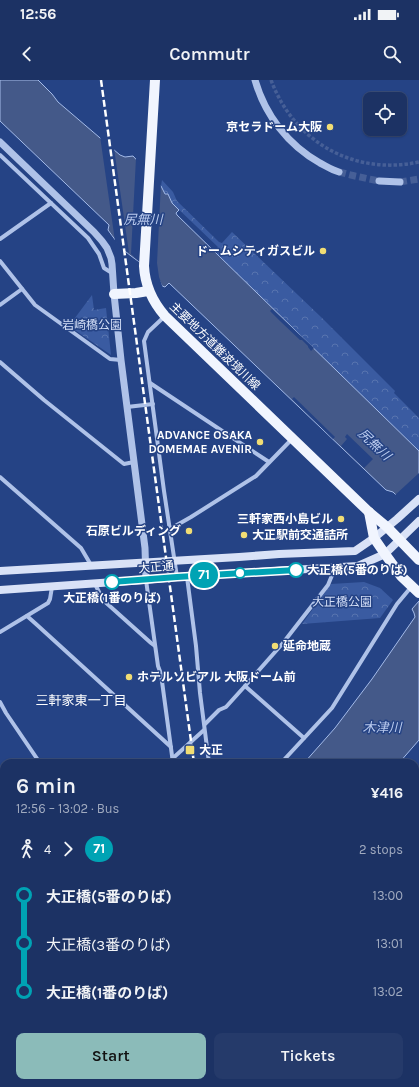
<!DOCTYPE html>
<meta charset="utf-8">
<style>
body{margin:0;font-family:Karla,"Noto Sans JP",sans-serif;background:#253a6a;color:#f1f3f6;height:100vh;display:flex;flex-direction:column;font-size:15px;white-space:nowrap}
*{box-sizing:border-box;margin:0}
p{font-size:13px;color:#a0aabf}
.icon{flex:none;width:22px;height:22px;fill:none;stroke:currentColor;stroke-width:2;stroke-linecap:round;stroke-linejoin:round}
.map{position:relative;flex:1;overflow:hidden}
.panel{position:absolute;left:0px;top:679px;width:419px;height:328px;display:flex;flex-direction:column;background:#1c3264;border-radius:12px 12px 0 0;box-shadow:0 1px 3px #0004,0 0 0 1px #3a4d78}
.panel>*{flex:none}
.badge{padding:0 8px;border-radius:13px;font-size:14px;line-height:26px}
.tools{position:absolute;left:363px;top:12px;display:grid;gap:8px}
.tools a{display:grid;place-items:center;width:44px;height:44px;border-radius:8px;background:#1c3264;box-shadow:0 1px 3px #0004,0 0 0 1px #3a4d78;font-size:20px}
.map>.badge{position:absolute;translate:-50% -50%;box-shadow:0 0 0 2px #fff}
.legs{display:flex;align-items:center;gap:6px;height:44px;padding:0 16px;font-size:13px}
.legs p{margin-inline-start:auto}
.headline{display:flex;align-items:center;justify-content:space-between;height:68px;padding:0 16px}
h1{font-size:22px;font-weight:600;line-height:30px}
.primary-button{display:flex;gap:8px;margin-top:auto;padding:8px 16px}
.primary-button a{flex:1;height:46px;border-radius:8px;background:#8bbbb9;color:#111;font-size:16px;font-weight:600;line-height:46px;text-align:center}
.primary-button a+a{background:#253a6a;color:#f1f3f6}
ul{padding:0 16px;list-style:none}
li{display:flex;align-items:center;gap:14px;height:48px;font-size:15px}
li i{display:grid;place-items:center;width:6px;height:100%;margin:0 5px;background:currentColor}
li i::after{content:'';width:10px;height:10px;margin:-5px;border:3px solid;border-radius:50%;background:#1c3264}
li p{margin-inline-start:auto}
li:first-child i{background:linear-gradient(#0000 50%,currentColor 0)}
li:last-child i{background:linear-gradient(currentColor 50%,#0000 0)}
.status{display:flex;justify-content:space-between;align-items:center;height:28px;padding:0 20px;background:#1c3264;direction:ltr}
.status svg{height:11px;fill:currentColor}
header{display:flex;justify-content:space-between;align-items:center;height:52px;padding:0 16px;background:#1c3264;font-size:18px;font-weight:600}
.map>svg:first-child{display:block}
</style>
<div class="status"><b>12:56</b><svg viewBox="0 0 49 12"><path d="M0 12V9h3v3zM5 12V6h3v6zM10 12V3h3v9zM15 12V0h3v12zM26 1h20v11H26zM47 4h2v5h-2z"/></svg></div>
<header><svg class="icon" aria-label="back" viewBox="0 0 24 24"><path d="M15 5l-7 7 7 7"/></svg>Commutr<svg class="icon" aria-label="search" viewBox="0 0 24 24"><circle cx="10" cy="10" r="6"/><path d="M15 15l6 6"/></svg></header>
<div class="map">
<svg width="419" height="1007" viewBox="0 0 419 1007">
<defs>
<pattern id="park-crowns" width="20" height="18" patternUnits="userSpaceOnUse"><rect width="20" height="18" fill="#3a5ba1"/><path d="M2 6a3 3 0 1 1 6 0M12 15a3 3 0 1 1 6 0" fill="none" stroke="#5874af"/></pattern>
</defs>
<rect width="100%" height="100%" fill="#254385"/>
<g fill="url(#park-crowns)">
<path d="M162,100L173,112L177,121L219,162L222,163L232,152L321,237L395,311L394,313L419,338V371L218,175L216,169L218,167L172,123L168,114L164,113L161,106Z"/>
<path d="M92,215L94,230L106,228L111,275L69,246Z"/>
<path d="M364,502L380,508L393,520L380,538L302,544L331,504Z"/>
<path d="M419,912V1007H376L373,1003H415V916Z"/>
</g>
<g fill="#445989" stroke="#a4bbe9">
<path d="M0,0H38L52,14L58,22L120,75L125,77L133,76L161,106L165,114H168L172,123L179,130L176,133L177,135L419,371V437L393,412L386,410L169,203L165,207L162,206C156,189 136,182 124,170C118,164 113,157 108,150L109,145L0,41Z"/>
<path d="M419,521V660L399,683H304L335,648L372,599L415,537L414,533L412,529Z"/>
<path d="M4,957V1003H82L77,1007H0V959Z"/>
</g>
<g fill="#254385">
<path d="M100,56L114,68L129,173L120,168L115,161Z"/>
<path d="M136,78L161,103L157,183L159,197L163,208H162L155,197L131,174Z"/>
<path d="M272,229L314,268L311,271L308,267V266L302,260H300L280,241L270,231Z"/>
<path d="M294,317L335,357L333,359L292,319Z"/>
<path d="M347,354L373,379L364,388L341,366L347,359L345,357Z"/>
<path d="M419,393V439L394,416Z"/>
</g>
<g fill="none" stroke-linecap="round" stroke-linejoin="round">
<path stroke="#465f97" stroke-width="3.5" stroke-dasharray="3.5 2" stroke-linecap="butt" d="M271,0C294,62 354,96 419,82"/>
<path stroke="#465f97" stroke-width="4" stroke-dasharray="4 2" stroke-linecap="butt" d="M0,905L4,904"/>
<g stroke="#465f97" stroke-width="7" stroke-dasharray="7 3.5" stroke-linecap="butt">
<path d="M339,92L355,96L379,101"/>
<path d="M400,102L419,99"/>
</g>
<g stroke="#afc2e8" stroke-width="4">
<path d="M0,75L88,158L99,174L104,188L112,193"/>
<path d="M0,159L51,123"/>
<path d="M0,181L35,225L110,279L121,280"/>
<path d="M0,225L22,209"/>
<path d="M165,236L148,252L144,261L164,411L177,497"/>
<path d="M0,282L44,320L124,384L134,382"/>
<path d="M150,303L269,382"/>
<path d="M127,327L153,324"/>
<path d="M0,397L81,468L91,485"/>
<path d="M170,449L191,437L256,396L292,359"/>
<path d="M187,497L196,566L200,613L209,683"/>
<path d="M146,500L158,586L161,594L173,683"/>
<path d="M95,504L103,520L151,563L155,566"/>
<path d="M27,536L36,544L171,667"/>
<path d="M0,552L48,523L50,519L52,507"/>
<path d="M245,606L304,658"/>
<path d="M0,622L6,633L40,683"/>
<path d="M205,644L219,630L226,627L245,606L283,563L328,505L335,488"/>
<path d="M172,679L204,650"/>
<path d="M281,683L332,628L397,524L412,506"/>
<path d="M0,715L4,720"/>
<path d="M0,734L4,732"/>
<path d="M0,880L4,886"/>
<path d="M0,940L3,945L0,947"/>
<path d="M361,1003L364,1007"/>
<path d="M136,1007L142,1003"/>
</g>
<g stroke="#afc2e8" stroke-width="7">
<path d="M255,0C265,35 288,65 320,83C326,86 332,90 339,92"/>
<path d="M0,62L94,152L102,161L107,168L111,178L112,184L114,214L121,280L145,468L146,500"/>
<path d="M379,101L400,102"/>
<path d="M415,779L419,774"/>
<path d="M415,854L419,859"/>
<path d="M415,905L419,900"/>
<path d="M224,1003V1007"/>
<path d="M250,1003L251,1007"/>
<path d="M303,1007L309,1003"/>
</g>
<g stroke="#d9e2f7" stroke-width="8">
<path d="M0,491L239,477L279,474L355,471L374,458L397,439L419,419"/>
<path d="M0,510L143,500L177,497L358,486L385,474L419,441"/>
</g>
<g stroke="#f1f5fe" stroke-width="10">
<path d="M155,0L144,186C145,206 152,221 165,236L369,432L387,447L419,480"/>
<path d="M114,214L136,213L148,211"/>
<path d="M369,432L374,458L385,474L401,496L419,513"/>
<path d="M0,911L4,917"/>
<path d="M59,1003L61,1007"/>
</g>
<g stroke="#fff" stroke-width="2.5" stroke-dasharray="7 3" stroke-linecap="butt">
<path d="M101,0L194,683"/>
<path d="M232,1003L233,1007"/>
</g>
</g>
<g fill="none" stroke-linecap="round" stroke-linejoin="round">
<defs>
<path id="line-1" d="M112,502L177,497L296,490"/>
</defs>
<use href="#line-1" stroke="#fff" stroke-width="9"/>
<use href="#line-1" stroke="#00a3b4" stroke-width="6"/>
</g>
<g fill="#f1dd74" stroke="#254385" stroke-width="1.5">
<circle cx="330" cy="47" r="4"/>
<circle cx="323" cy="171" r="4"/>
<circle cx="260" cy="362" r="4"/>
<circle cx="341" cy="439" r="4"/>
<circle cx="189" cy="451" r="4"/>
<circle cx="244" cy="455" r="4"/>
<circle cx="275" cy="566" r="4"/>
<circle cx="129" cy="597" r="4"/>
<rect x="185" y="665" width="10" height="10" rx="2"/>
</g>
<g fill="#fff" stroke="#00a3b4" stroke-width="2">
<circle cx="296" cy="490" r="7"/>
<circle cx="240" cy="493" r="5"/>
<circle cx="112" cy="502" r="7"/>
</g>
<g text-anchor="middle" stroke-width="3" stroke-linejoin="round" paint-order="stroke">
<g font-size="12" font-weight="bold" fill="#fff" stroke="#254385" text-anchor="end">
<text x="322" y="51">京セラドーム大阪</text>
<text x="315" y="175">ドームシティガスビル</text>
<text x="252" y="359">ADVANCE OSAKA<tspan x="252" dy="14">DOMEMAE AVENIR</tspan></text>
<text x="333" y="443">三軒家西小島ビル</text>
<text x="181" y="455">石原ビルディング</text>
<text x="252" y="459" text-anchor="start">大正駅前交通詰所</text>
<text x="283" y="570" text-anchor="start">延命地蔵</text>
<text x="137" y="601" text-anchor="start">ホテルソビアル 大阪ドーム前</text>
<text x="199" y="674" text-anchor="start">大正</text>
</g>
<g font-size="12" fill="#d3def6" stroke="#254385">
<text x="92" y="249">岩崎橋公園</text>
<text x="342" y="526">大正橋公園</text>
</g>
<g font-size="12" fill="#fff" stroke="#254385">
<text transform="translate(215 266) rotate(44)" y="4">主要地方道難波境川線</text>
<text transform="translate(156 487) rotate(-5)" y="4">大正通</text>
</g>
<g font-size="12" font-weight="bold" fill="#fff" stroke="#254385" text-anchor="start">
<text x="307" y="494">大正橋(5番のりば)</text>
<text x="112" y="522" text-anchor="middle">大正橋(1番のりば)</text>
</g>
<g font-size="13" font-style="italic" fill="#bbccef" stroke="#254385">
<text x="143" y="144">尻無川</text>
<text transform="translate(375 364) rotate(43)" y="5">尻無川</text>
<text x="382" y="652">木津川</text>
</g>
<g font-size="13" fill="#fff" stroke="#254385">
<text x="81" y="625">三軒家東一丁目</text>
</g>
</g>
</svg>
<div class="tools">
<a><svg class="icon" aria-label="locate" viewBox="0 0 24 24"><circle cx="12" cy="12" r="6"/><path d="M12 2v4M12 18v4M2 12h4M18 12h4"/></svg></a>
</div>
<b class="badge" style="left:204px;top:495px;background:#00a3b4;color:#fff">71</b>
<section class="panel">
<div class="headline"><div><h1>6 min</h1><p>12:56 – 13:02 · Bus</p></div><b>¥416</b></div>
<div class="legs"><svg class="icon" aria-label="walk" viewBox="0 0 24 24"><circle cx="13" cy="4" r="2"/><path d="M13 8l-2 6 4 7M11 14l-3 7M7 12l3-4h3l4 4"/></svg>4<svg class="icon" aria-label="forward" viewBox="0 0 24 24"><path d="M9 5l7 7-7 7"/></svg><b class="badge" style="background:#00a3b4;color:#fff">71</b><p>2 stops</p></div>
<ul>
<li><i style="color:#00a3b4"></i><b>大正橋(5番のりば)</b><p>13:00</p></li>
<li><i style="color:#00a3b4"></i><span>大正橋(3番のりば)</span><p>13:01</p></li>
<li><i style="color:#00a3b4"></i><b>大正橋(1番のりば)</b><p>13:02</p></li>
</ul>
<div class="primary-button"><a>Start</a><a>Tickets</a></div>
</section>
</div>
